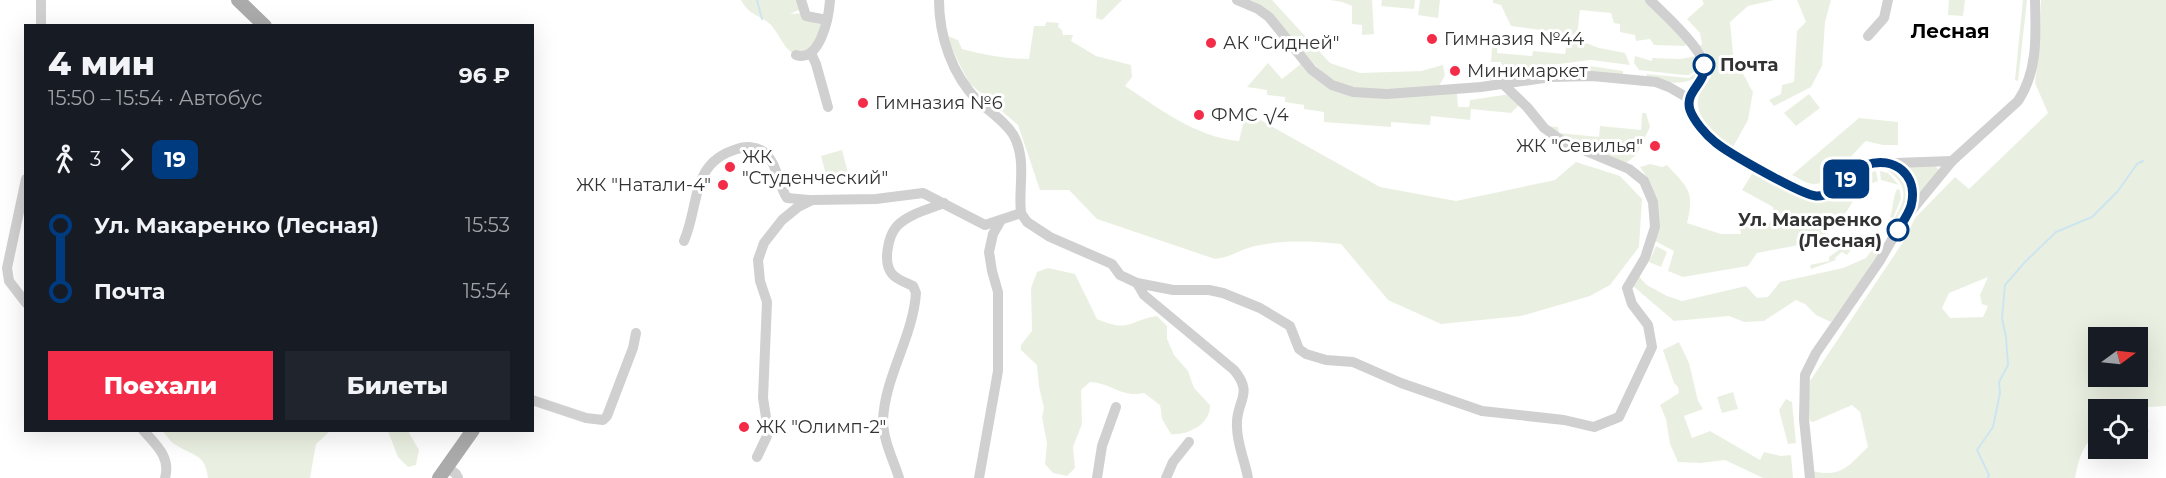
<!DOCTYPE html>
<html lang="ru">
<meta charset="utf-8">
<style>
body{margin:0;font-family:Montserrat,sans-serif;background:#20242c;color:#f1f3f6;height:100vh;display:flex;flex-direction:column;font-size:22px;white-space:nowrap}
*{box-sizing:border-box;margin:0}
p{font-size:20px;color:#9ea1a6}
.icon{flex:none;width:33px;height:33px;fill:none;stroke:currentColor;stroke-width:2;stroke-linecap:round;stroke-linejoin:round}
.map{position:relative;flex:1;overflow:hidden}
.side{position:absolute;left:24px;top:24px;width:510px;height:408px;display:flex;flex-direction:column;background:#171b24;border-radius:0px;box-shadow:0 6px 24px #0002}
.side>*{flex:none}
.badge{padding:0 12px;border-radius:9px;font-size:21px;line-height:39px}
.needle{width:39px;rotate:75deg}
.fabs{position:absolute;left:2088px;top:327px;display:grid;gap:12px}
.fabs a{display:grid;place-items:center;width:60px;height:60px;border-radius:0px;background:#171b24;box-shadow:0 6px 24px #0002;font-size:30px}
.map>.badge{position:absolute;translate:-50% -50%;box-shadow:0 0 0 3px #fff}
.legs{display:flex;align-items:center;gap:9px;height:66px;padding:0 24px;font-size:20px}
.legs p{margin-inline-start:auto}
.headline{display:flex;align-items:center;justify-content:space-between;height:102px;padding:0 24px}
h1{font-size:33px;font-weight:800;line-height:45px}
.button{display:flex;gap:12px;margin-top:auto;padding:12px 24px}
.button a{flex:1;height:69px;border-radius:0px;background:#f22c49;color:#fff;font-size:24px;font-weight:800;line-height:69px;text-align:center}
.button a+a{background:#20242c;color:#f1f3f6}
ul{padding:0 24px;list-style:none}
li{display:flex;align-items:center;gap:21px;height:66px;font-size:22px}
li i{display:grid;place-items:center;width:9px;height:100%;margin:0 8px;background:currentColor}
li i::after{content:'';width:15px;height:15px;margin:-8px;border:4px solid;border-radius:50%;background:#171b24}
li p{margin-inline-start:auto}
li:first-child i{background:linear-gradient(#0000 50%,currentColor 0)}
li:last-child i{background:linear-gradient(currentColor 50%,#0000 0)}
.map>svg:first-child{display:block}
</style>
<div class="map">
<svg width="2166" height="478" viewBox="0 0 2166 478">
<rect width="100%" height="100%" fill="#fff"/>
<g fill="#eaf0e1" fill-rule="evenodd">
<path d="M741,0H801L803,8L790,14L803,13L827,20L811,53L796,55C783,49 780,35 771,25C759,14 749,16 741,0Z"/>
<path d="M1097,0H1122L1102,20L1096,18Z"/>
<path d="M1250,0H1272L1330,63L1360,73L1421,71L1443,65L1445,75L1439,86C1407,89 1361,97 1333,80C1316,69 1304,52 1291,37C1279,22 1268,7 1250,0Z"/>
<path d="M1330,0H1372L1374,34L1362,35V25L1352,24V6L1342,2Z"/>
<path d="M1382,0H1415L1414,9L1381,6Z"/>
<path d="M1420,0H1440L1438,18L1418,15Z"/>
<path d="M1493,0H1647L1687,41L1685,46L1654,45L1650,39L1636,41L1635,35L1620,32V24L1614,23L1611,13L1580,10L1577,35L1511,26L1501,5L1493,3Z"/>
<path d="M1702,0H1774L1748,6L1730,22L1734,63C1744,71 1746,81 1753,92L1748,120L1733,147C1716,136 1688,113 1701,91C1705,84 1712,79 1712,71C1713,61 1705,53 1700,46L1702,44L1700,33L1687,19L1704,4Z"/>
<path d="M1797,0H1831L1825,22L1822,66L1811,87L1774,106L1769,100L1781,94L1782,85L1794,82L1797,31L1806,22Z"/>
<path d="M1949,0H1965L1963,16L1948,15Z"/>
<path d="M2023,0H2027L2018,81L2015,80Z"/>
<path d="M2041,0H2166V406L2098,410V432C2082,445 2079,459 2075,478H1813L1812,471C1842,478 1848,466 1868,447L1860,412L1852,405L1813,422L1810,421L1808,415L1810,381L1905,239L1915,218L1955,177L1969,189L2048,113L2035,83L2040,39ZM1988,277L1980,295L1982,304L1988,306L1983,317L1950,318L1942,308L1949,293ZM2098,338H2138V376H2098Z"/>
<path d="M1046,22L1059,23L1058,27L1062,30L1063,35H1073L1071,41L1096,56L1131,65L1132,77L1125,86C1160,109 1196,137 1239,141L1246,112L1380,187L1456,201L1555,180L1576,162L1620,176L1642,199L1639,247L1610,285L1590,296L1521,316L1441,324L1388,300L1341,244C1312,241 1284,240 1255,246C1241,249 1229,258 1215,259L1097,219L1069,190H1040L1018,125L969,83L945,35L958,40L962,49C984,55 1006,59 1029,59L1034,26H1045Z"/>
<path d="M1493,34L1498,36L1497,53L1532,56L1533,51L1565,54L1568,36L1599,48L1625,53L1630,65L1591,60L1501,71V62H1491Z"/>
<path d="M1635,56L1652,61V58L1680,59L1697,56L1698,69L1689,75H1683L1639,70L1634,63Z"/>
<path d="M1268,63L1282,79L1302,63L1332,90L1457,93L1458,107H1469L1470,100L1510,94L1520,104L1511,113L1471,109L1470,120L1431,116L1430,125L1391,122V127L1324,122V112L1304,109V105L1285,102V97L1267,95V90L1247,87Z"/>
<path d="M1590,66L1623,71V77L1490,81V76Z"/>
<path d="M1698,72L1700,75C1683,87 1668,82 1648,79L1646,74L1689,78Z"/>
<path d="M1809,94L1820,108L1796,126L1784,113Z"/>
<path d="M1642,113H1646L1650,127L1637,154L1626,163L1565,141L1545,126L1558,127L1559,133L1599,137L1600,126L1641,130Z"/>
<path d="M1859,118L1898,122V145H1883L1866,141C1854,151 1831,185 1814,184C1806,184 1799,178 1792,175Z"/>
<path d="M842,150L850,180L829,186L821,156Z"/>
<path d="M1650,164L1662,167L1667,165C1688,188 1695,191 1687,223L1721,234H1741L1740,228L1768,223L1775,218L1773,207L1742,190L1755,169L1812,199L1860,170L1876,168L1858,175L1849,184L1852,187C1860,180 1866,173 1876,171L1878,181L1865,186L1858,193L1847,211L1819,241L1757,253L1748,266L1683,277L1668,271L1674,251L1655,241L1648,179L1640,167Z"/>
<path d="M1890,164L1906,181L1908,204L1896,225L1889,227C1905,202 1913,188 1885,168Z"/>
<path d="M1907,166H1935L1939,170L1914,201L1916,184Z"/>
<path d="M1880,171L1888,173L1899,185L1881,180Z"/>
<path d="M1897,189L1900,190L1901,199L1893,218L1890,217C1894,207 1892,199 1897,189Z"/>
<path d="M1856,236L1859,239L1847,255L1842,252L1835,258L1836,260L1811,269L1810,265L1829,261V257L1843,247L1847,249Z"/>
<path d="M1656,246L1667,252L1661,267L1649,262Z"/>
<path d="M1873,249L1881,252L1831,322L1816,315L1805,304L1796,300L1764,321L1744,322L1729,316L1674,321L1633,286L1638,272L1641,279L1647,285L1667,296L1682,301L1746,286L1757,298L1768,297L1780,282L1843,268L1866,258Z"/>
<path d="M1048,268L1075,274L1097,319C1130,333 1127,321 1157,316L1167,326V339L1174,355L1188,371L1194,388L1210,405C1211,424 1187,436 1171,434L1162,419L1160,405L1144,393C1121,398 1112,383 1090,382L1081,390L1082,424L1073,447L1075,468L1067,476L1053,473L1045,464L1047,443L1042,417L1044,408L1039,387L1037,365L1021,350V345L1032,331L1031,288L1037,272Z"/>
<path d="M1679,342L1689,363L1698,401L1703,409L1684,416L1692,438L1710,431L1760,460L1764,452L1781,456L1791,455L1793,478H1763L1725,460L1701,463L1678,462L1670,444L1666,419L1660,405L1679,393L1678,387L1674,383L1663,350Z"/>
<path d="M1733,392L1738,409L1722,413L1717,397Z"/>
<path d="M1786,399L1792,402L1796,443L1788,444L1779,410Z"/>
<path d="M2141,429L2149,430L2144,450L2129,452L2117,459L2116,449L2138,448V431Z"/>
<path d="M163,431H330L316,444L310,478H208C205,453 194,457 176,445C170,442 167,436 163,431Z"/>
<path d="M388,431H408L419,450L416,465L408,467L398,457Z"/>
</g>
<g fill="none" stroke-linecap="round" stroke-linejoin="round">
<g stroke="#cce5f0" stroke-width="2">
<path d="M757,0L762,19"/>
<path d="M1988,478L1989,475L1977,450L1993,427L2000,393L1999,382L2008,365L2006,337L2002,318L2005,285L2025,262L2056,232L2092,217L2118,191L2137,164L2143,161"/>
</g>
<g stroke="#d0d0d0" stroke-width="10">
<path d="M801,0L806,16L827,20"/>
<path d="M939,0C939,36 952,75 978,101C990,112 1006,122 1014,136C1027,161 1018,188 1021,213"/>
<path d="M1237,0L1258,9L1269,17L1312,70L1332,85L1353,92L1387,94L1481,87L1551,77L1592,76L1656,82L1669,87L1688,98"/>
<path d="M1650,0C1663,13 1706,51 1705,70C1704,80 1694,90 1688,98"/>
<path d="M41,26V0"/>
<path d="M1868,36L1884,18L1888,0"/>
<path d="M811,53L816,64L828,107"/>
<path d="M796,55C820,63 829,17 830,0"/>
<path d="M1688,98C1689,137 1747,162 1776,178C1788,185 1804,196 1818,196C1837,195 1850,172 1867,164L1952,161"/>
<path d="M26,179L7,268L9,281L26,303"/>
<path d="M1911,211L1952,161L2018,101C2038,71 2036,35 2035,0"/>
<path d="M684,241C700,204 690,163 737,149C745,146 756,146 764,152C777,163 778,184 787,198L809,200"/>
<path d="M1137,283L1144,295L1234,370C1255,395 1235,401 1237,427C1237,444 1245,461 1248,478"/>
<path d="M532,400L586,418L603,420L607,416L633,348L636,333"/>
<path d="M143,430C156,445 171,457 165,478"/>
<path d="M757,457L767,436L768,430L763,398L767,302L760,281L758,260L764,243L782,220L798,207L812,200L876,199L923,193L985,225L1021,213L1027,222L1050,237L1112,264L1120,275L1137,283L1173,290H1209L1223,293L1260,308L1290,326L1299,349L1306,354L1326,360L1353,362L1401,383L1482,411L1564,420L1594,427L1619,417L1652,347L1648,325L1632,304L1627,288L1645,258L1655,227L1653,202L1644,181L1629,169L1564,142L1544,128L1527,107L1504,85"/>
<path d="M447,467L456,474L458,478"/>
<path d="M899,478C893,459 883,440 883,420C885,376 913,337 916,293L913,286C907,283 898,280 893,275C882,264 888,236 897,226C908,214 930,209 944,203"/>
<path d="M979,478L998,371V292L992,271L989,252L993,234L1001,220"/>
<path d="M1097,478L1102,446L1116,407"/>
<path d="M1166,478L1173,462L1189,442"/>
<path d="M1810,478L1804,419L1805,375L1816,353L1879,262L1911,207C1913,187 1909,173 1891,163"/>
</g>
<g stroke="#ababab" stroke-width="14">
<path d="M238,0L265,26"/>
<path d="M439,478L473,430"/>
</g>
</g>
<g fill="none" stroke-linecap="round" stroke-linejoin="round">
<defs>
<path id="line-1" d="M1704,65C1707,83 1684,91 1690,110C1694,121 1706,135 1715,142C1728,153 1802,195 1816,196C1837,197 1847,171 1866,165C1894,155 1919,175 1911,206C1908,215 1902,223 1898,230"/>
</defs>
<use href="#line-1" stroke="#fff" stroke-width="14"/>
<use href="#line-1" stroke="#003b80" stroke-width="9"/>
</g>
<g fill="#f22c49" stroke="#fff" stroke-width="2">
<circle cx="1432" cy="39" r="6"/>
<circle cx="1211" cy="43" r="6"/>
<circle cx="1455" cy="71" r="6"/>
<circle cx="863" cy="103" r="6"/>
<circle cx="1199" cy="115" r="6"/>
<circle cx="1655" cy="146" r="6"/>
<circle cx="730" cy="167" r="6"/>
<circle cx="723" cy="185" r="6"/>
<circle cx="744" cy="427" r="6"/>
</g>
<g fill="#fff" stroke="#003b80" stroke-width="3">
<circle cx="1704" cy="65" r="10"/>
<circle cx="1898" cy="230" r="10"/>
</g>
<g text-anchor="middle" stroke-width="6" stroke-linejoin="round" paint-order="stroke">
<g font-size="18" fill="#333" stroke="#fff" text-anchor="start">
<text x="1444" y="45">Гимназия №44</text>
<text x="1223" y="49">АК "Сидней"</text>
<text x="1467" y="77">Минимаркет</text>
<text x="875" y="109">Гимназия №6</text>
<text x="1211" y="121">ФМС √4</text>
<text x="1643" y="152" text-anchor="end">ЖК "Севилья"</text>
<text x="742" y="163">ЖК<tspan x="742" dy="21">"Студенческий"</tspan></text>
<text x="711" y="191" text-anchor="end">ЖК "Натали-4"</text>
<text x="756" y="433">ЖК "Олимп-2"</text>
</g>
<g font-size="18" font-weight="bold" fill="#333" stroke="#fff" text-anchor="start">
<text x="1720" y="71">Почта</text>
<text x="1882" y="226" text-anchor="end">Ул. Макаренко<tspan x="1882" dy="21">(Лесная)</tspan></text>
</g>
<g font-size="20" font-weight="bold" fill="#000" stroke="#fff">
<text x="1950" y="38">Лесная</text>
</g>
</g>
</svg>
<div class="fabs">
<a><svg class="needle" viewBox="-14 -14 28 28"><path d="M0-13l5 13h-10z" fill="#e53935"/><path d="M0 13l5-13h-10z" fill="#9ea1a6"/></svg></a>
<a><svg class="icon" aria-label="locate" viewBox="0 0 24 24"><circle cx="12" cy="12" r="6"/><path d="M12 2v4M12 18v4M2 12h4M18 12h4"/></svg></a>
</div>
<b class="badge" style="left:1846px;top:179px;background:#003b80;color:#fff">19</b>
<section class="side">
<div class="headline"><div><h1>4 мин</h1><p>15:50 – 15:54 · Автобус</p></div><b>96 ₽</b></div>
<div class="legs"><svg class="icon" aria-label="walk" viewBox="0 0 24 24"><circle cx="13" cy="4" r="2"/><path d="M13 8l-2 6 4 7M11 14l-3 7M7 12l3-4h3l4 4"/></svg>3<svg class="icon" aria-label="forward" viewBox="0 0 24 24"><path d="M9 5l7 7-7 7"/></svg><b class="badge" style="background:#003b80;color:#fff">19</b></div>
<ul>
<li><i style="color:#003b80"></i><b>Ул. Макаренко (Лесная)</b><p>15:53</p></li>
<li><i style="color:#003b80"></i><b>Почта</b><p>15:54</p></li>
</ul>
<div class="button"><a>Поехали</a><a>Билеты</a></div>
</section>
</div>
